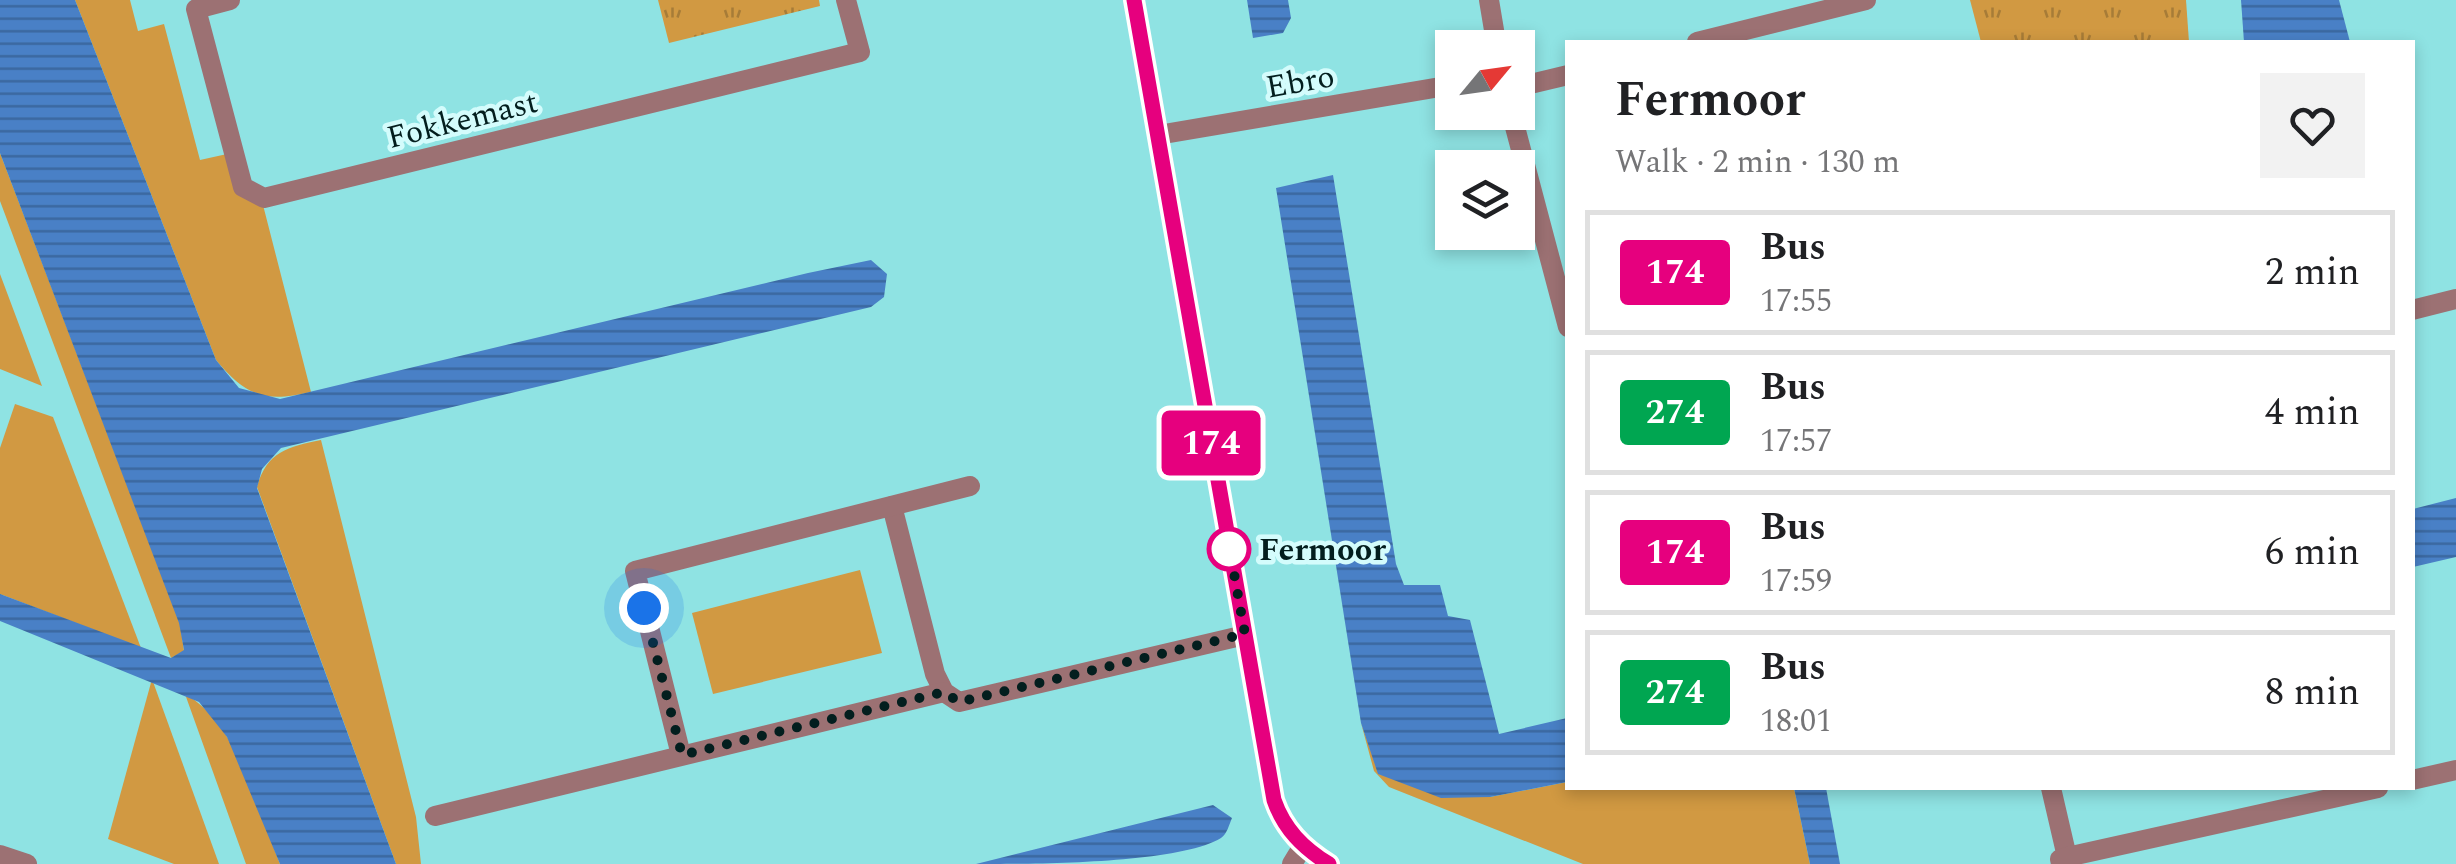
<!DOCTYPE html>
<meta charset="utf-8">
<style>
body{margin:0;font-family:Spectral,serif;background:#f2f2f2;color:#202124;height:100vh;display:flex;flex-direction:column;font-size:38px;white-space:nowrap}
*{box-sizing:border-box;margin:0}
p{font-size:32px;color:#757577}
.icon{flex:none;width:55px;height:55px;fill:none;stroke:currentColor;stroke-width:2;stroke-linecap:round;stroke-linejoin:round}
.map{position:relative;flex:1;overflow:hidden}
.side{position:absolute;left:1565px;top:40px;width:850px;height:750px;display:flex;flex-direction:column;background:#fff;border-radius:0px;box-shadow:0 5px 15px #0003}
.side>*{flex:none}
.badge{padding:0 20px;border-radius:8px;font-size:35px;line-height:65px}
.needle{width:65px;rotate:61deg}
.controls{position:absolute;left:1435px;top:30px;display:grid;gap:20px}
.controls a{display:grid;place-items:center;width:100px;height:100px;border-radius:0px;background:#fff;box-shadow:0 5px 15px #0003;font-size:50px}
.you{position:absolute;width:50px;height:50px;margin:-25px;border:8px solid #fff;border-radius:50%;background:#1a73e8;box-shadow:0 0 0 15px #1a73e833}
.map>.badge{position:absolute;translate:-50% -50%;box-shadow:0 0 0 5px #fff}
.round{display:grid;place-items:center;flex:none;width:105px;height:105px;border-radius:0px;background:#f2f2f2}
.headline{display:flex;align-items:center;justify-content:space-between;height:170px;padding:0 50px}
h1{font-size:48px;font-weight:700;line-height:75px}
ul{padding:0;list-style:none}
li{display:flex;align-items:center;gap:30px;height:125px;margin:0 20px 15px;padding:0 30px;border:5px solid #e0e0e0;border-radius:0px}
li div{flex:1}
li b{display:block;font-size:38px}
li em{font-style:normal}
li .badge{min-width:110px;font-weight:700;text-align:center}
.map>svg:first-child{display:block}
</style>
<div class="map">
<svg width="2456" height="864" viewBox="0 0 2456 864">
<defs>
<pattern id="park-tufts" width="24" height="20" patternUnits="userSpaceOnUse" patternTransform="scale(2.5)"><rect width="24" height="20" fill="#d19942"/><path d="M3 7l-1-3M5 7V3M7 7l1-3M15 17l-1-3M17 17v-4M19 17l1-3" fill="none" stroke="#a77c37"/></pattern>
<pattern id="water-rules" width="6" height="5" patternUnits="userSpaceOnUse" patternTransform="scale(2.5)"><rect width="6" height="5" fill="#4980c6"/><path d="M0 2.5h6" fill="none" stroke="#3b68a0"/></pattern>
</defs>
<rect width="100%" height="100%" fill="#8fe3e3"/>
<g fill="#d19942">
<path d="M75,0H130L138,31L164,24L200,160L227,154L263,205L311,392C265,403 246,396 216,360Z"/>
<path d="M0,153L180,623L184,651L171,658L0,201Z"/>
<path d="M0,274L42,386L0,369Z"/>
<path d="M15,404L53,417L141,648L0,594V448Z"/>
<path d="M321,440L416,817L421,864H396L257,487C267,451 288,447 321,440Z"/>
<path d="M860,570L882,653L713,694L692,613Z"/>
<path d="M152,679L219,864H174L108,839Z"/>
<path d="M185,694C239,724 258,810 280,864H246Z"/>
<path d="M1361,723L1379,774L1490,797L1567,782L1568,788H1794L1810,864H1583L1389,787L1374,771Z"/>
</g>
<g fill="url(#park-tufts)">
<path d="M658,0H819L820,6L669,43Z"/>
<path d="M1970,0H2186L2189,42H1981Z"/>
</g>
<g fill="url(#water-rules)">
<path d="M0,0H75L216,360L239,388L280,399L808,273L871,260L887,274L884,297L871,307L281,448L262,469L257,488L396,864H280L227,737L199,702L0,621V594L171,658L184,650L179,623L0,153Z"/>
<path d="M1247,0H1288L1291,18L1283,33L1253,38Z"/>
<path d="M2241,0H2339L2350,42H2244Z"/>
<path d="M1333,175L1396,564L1404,585H1440L1448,616L1470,620L1499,734L1567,718V782L1490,797L1441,798L1378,774L1361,723L1276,188Z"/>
<path d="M2456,498V557L2413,567V509Z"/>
<path d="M1794,788H1826L1840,864H1810Z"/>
<path d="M1213,805L1232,818C1229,825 1227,834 1221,838C1178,864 1034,864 976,864Z"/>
</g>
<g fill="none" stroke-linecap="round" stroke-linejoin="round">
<g stroke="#9c7173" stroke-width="20">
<path d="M230,0L196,9L243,187L264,198L860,52L846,0"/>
<path d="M1489,0L1497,48"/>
<path d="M1697,42L1866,0"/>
<path d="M1518,87L1568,75"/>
<path d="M1511,112L1568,327"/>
<path d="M1158,135L1452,85"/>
<path d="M2412,310L2456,299"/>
<path d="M892,506L935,674L944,692L959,702L1245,635"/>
<path d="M681,755L635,571L970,486"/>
<path d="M2412,780L2456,770"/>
<path d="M2051,788L2067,857"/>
<path d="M435,816L944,692"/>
<path d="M0,855L27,864"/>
<path d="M1292,864L1303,846"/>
<path d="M2061,864L2060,859L2067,857L2378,788"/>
</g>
<path stroke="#7e4147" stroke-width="20" d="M1134,0L1274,800C1284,829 1303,848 1329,864"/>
</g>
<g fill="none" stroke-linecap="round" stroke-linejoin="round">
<defs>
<path id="line" d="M1134,0L1274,800C1284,829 1303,848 1329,864"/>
</defs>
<use href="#line" stroke="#fff" stroke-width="22"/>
<use href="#line" stroke="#e6007e" stroke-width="15"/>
<path stroke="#031e1e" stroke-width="10" stroke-dasharray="0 18" d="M644,608L682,755L944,692L959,702L1245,634L1228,540L1229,549"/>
</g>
<circle fill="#fff" stroke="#e6007e" stroke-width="5" cx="1229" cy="549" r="20"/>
<g text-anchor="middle" stroke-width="9" stroke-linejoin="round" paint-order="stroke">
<g font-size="32" fill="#031e1e" stroke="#d4fcfc">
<text transform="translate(1300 81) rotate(-10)" y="11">Ebro</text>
<text transform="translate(462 119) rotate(-14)" y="11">Fokkemast</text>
</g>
<g font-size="32" font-weight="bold" fill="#031e1e" stroke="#d4fcfc" text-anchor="start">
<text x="1259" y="560">Fermoor</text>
</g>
</g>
</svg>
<div class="controls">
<a><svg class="needle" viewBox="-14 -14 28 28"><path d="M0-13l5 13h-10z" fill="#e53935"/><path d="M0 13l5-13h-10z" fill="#757577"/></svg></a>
<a><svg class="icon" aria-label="layers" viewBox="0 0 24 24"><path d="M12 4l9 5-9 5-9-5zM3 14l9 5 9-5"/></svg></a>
</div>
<div class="you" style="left:644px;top:608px"></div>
<b class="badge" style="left:1211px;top:443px;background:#e6007e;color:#fff">174</b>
<section class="side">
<div class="headline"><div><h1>Fermoor</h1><p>Walk · 2 min · 130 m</p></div><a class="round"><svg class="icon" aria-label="heart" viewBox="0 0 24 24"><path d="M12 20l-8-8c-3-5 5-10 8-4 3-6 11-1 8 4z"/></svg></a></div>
<ul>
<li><span class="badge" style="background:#e6007e;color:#fff">174</span><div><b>Bus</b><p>17:55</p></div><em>2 min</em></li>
<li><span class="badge" style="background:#00a651;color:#fff">274</span><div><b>Bus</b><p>17:57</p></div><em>4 min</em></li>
<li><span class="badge" style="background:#e6007e;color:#fff">174</span><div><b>Bus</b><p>17:59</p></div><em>6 min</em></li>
<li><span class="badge" style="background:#00a651;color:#fff">274</span><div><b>Bus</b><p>18:01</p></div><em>8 min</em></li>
</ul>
</section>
</div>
